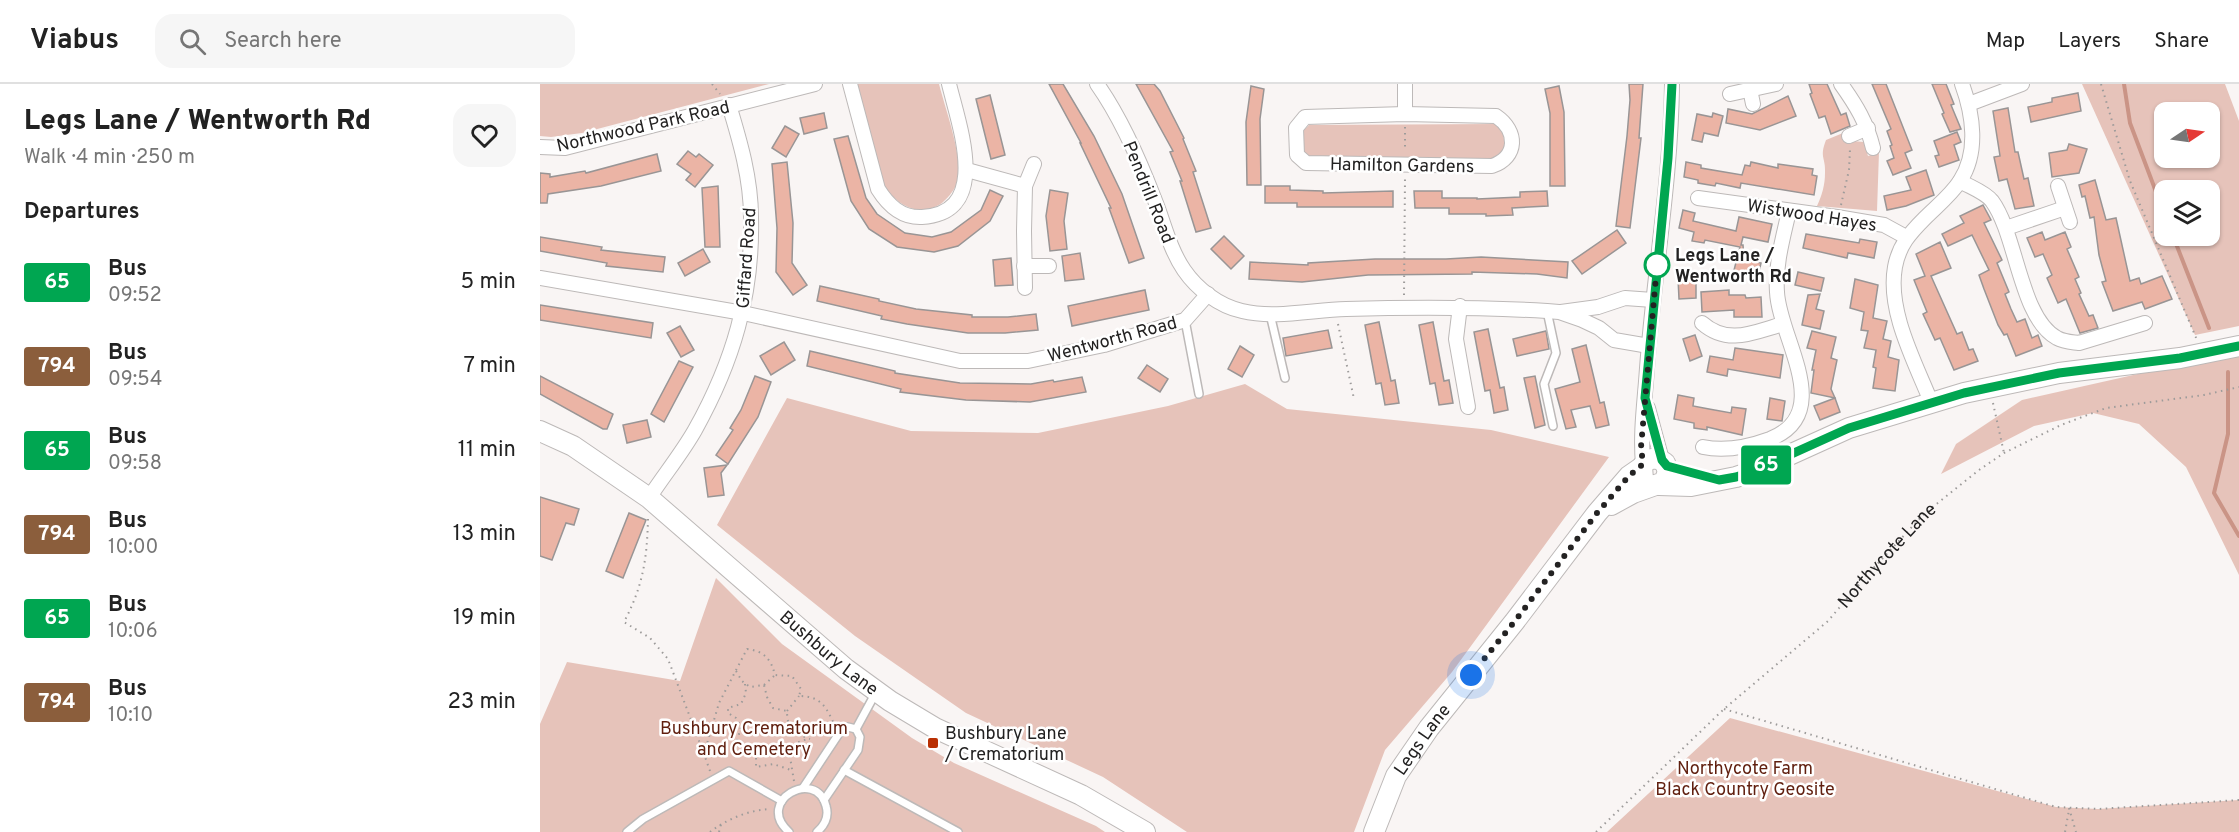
<!DOCTYPE html>
<meta charset="utf-8">
<style>
body{margin:0;font-family:Overpass,sans-serif;background:#f6f6f6;color:#222;height:100vh;display:flex;flex-direction:column;font-size:22px;white-space:nowrap}
*{box-sizing:border-box;margin:0}
p{font-size:20px;color:#767676}
.icon{flex:none;width:33px;height:33px;fill:none;stroke:currentColor;stroke-width:2;stroke-linecap:round;stroke-linejoin:round}
.map{position:relative;flex:1;overflow:hidden}
.side{display:flex;flex-direction:column;background:#fff;width:540px}
.side>*{flex:none}
.badge{padding:0 12px;border-radius:4px;font-size:21px;line-height:39px}
.needle{width:39px;rotate:77deg}
.fabs{position:absolute;left:1614px;top:18px;display:grid;gap:12px}
.fabs a{display:grid;place-items:center;width:66px;height:66px;border-radius:12px;background:#fff;box-shadow:0 2px 4px #0004;font-size:30px}
.you{position:absolute;width:30px;height:30px;margin:-15px;border:4px solid #fff;border-radius:50%;background:#1a73e8;box-shadow:0 0 0 9px #1a73e833}
.map>.badge{position:absolute;translate:-50% -50%;box-shadow:0 0 0 3px #fff}
h2{padding:0 24px;font-size:22px;line-height:54px}
.round{display:grid;place-items:center;flex:none;width:63px;height:63px;border-radius:18px;background:#f6f6f6}
.summary{display:flex;align-items:center;justify-content:space-between;height:102px;padding:0 24px}
h1{font-size:28px;font-weight:800;line-height:45px}
ul{padding:0;list-style:none}
li{display:flex;align-items:center;gap:18px;height:84px;padding:0 24px}
li div{flex:1}
li b{display:block;font-size:22px}
li em{font-style:normal}
li .badge{min-width:66px;font-weight:700;text-align:center}
header{display:flex;align-items:center;gap:36px;box-sizing:border-box;height:84px;padding:0 30px;background:#fff;border-bottom:2px solid #e0e0e0}
header strong{font-size:28px}
nav{display:flex;gap:33px;margin-inline-start:auto;font-size:21px}
.search{width:420px;height:54px;background:#f6f6f6;display:flex;align-items:center;gap:15px;box-sizing:border-box;padding:0 21px;border-radius:18px;color:#767676;font-size:22px}
main{display:flex;flex:1;min-height:0}
.map>svg:first-child{display:block}
</style>
<header>
<strong>Viabus</strong>
<div class="search"><svg class="icon" aria-label="search" viewBox="0 0 24 24"><circle cx="10" cy="10" r="6"/><path d="M15 15l6 6"/></svg>Search here</div>
<nav><a>Map</a><a>Layers</a><a>Share</a></nav>
</header>
<main>
<section class="side">
<div class="summary"><div><h1>Legs Lane / Wentworth Rd</h1><p>Walk · 4 min · 250 m</p></div><a class="round"><svg class="icon" aria-label="heart" viewBox="0 0 24 24"><path d="M12 20l-8-8c-3-5 5-10 8-4 3-6 11-1 8 4z"/></svg></a></div>
<h2>Departures</h2>
<ul>
<li><span class="badge" style="background:#00a651;color:#fff">65</span><div><b>Bus</b><p>09:52</p></div><em>5 min</em></li>
<li><span class="badge" style="background:#8b5e3c;color:#fff">794</span><div><b>Bus</b><p>09:54</p></div><em>7 min</em></li>
<li><span class="badge" style="background:#00a651;color:#fff">65</span><div><b>Bus</b><p>09:58</p></div><em>11 min</em></li>
<li><span class="badge" style="background:#8b5e3c;color:#fff">794</span><div><b>Bus</b><p>10:00</p></div><em>13 min</em></li>
<li><span class="badge" style="background:#00a651;color:#fff">65</span><div><b>Bus</b><p>10:06</p></div><em>19 min</em></li>
<li><span class="badge" style="background:#8b5e3c;color:#fff">794</span><div><b>Bus</b><p>10:10</p></div><em>23 min</em></li>
</ul>
</section>
<div class="map">
<svg width="1699" height="748" viewBox="0 0 1699 748">
<rect width="100%" height="100%" fill="#f9f5f4"/>
<g fill="#e6c3ba" fill-rule="evenodd">
<path d="M0,0H229L42,49L11,53L0,52Z"/>
<path d="M317,0H399C405,24 423,73 418,96C416,104 409,113 402,119C396,123 388,126 381,126C364,125 352,114 344,101Z"/>
<path d="M1542,0H1685L1699,37V242L1655,251ZM1624,28H1670V74H1624ZM1624,106H1670V152H1624Z"/>
<path d="M956,40C966,48 964,58 964,70L956,75H771L763,69V47L769,41Z"/>
<path d="M1308,47L1312,57L1324,58L1328,72L1339,68L1337,127L1277,122C1282,111 1285,101 1285,89C1286,73 1279,74 1286,56Z"/>
<path d="M1699,270V491L1646,383L1599,340L1553,329L1494,342L1401,390L1416,360L1482,316L1620,285Z"/>
<path d="M705,300L747,325L951,346L1069,373L912,588L845,666L814,748H647L563,693L426,629L315,552L177,441L247,314L371,347L498,349L628,322Z"/>
<path d="M176,494L242,560L372,654L414,679L556,742L565,748H0V640L27,578L140,597Z"/>
<path d="M1190,634L1516,723L1558,725L1699,716V748H1067Z"/>
</g>
<g fill="none" stroke-linecap="round" stroke-linejoin="round">
<g stroke="#ca9486" stroke-width="4">
<path d="M1584,0L1590,39L1624,129"/>
<path d="M1633,152L1669,244"/>
<path d="M1688,288V350L1674,409L1699,452"/>
</g>
</g>
<g fill="#ebb4a5" stroke="#999595" stroke-width="1.5">
<path d="M509,0H523L554,52L582,110L604,174L589,179L569,124H571L540,59H541Z"/>
<path d="M596,0H614L620,7L644,54L643,55L656,87L653,88L671,144L656,148L640,97H642L630,68L633,67Z"/>
<path d="M1089,0H1103L1099,54H1101L1090,144L1076,142L1087,52L1090,16Z"/>
<path d="M1269,0H1287L1301,31L1306,29L1310,42L1291,50L1285,32L1279,34L1270,10L1272,9Z"/>
<path d="M1332,0H1346L1372,66L1365,69L1371,84L1353,91L1347,77L1354,74L1350,62L1352,61L1347,47L1351,45Z"/>
<path d="M1392,0H1406L1414,20L1411,21L1421,45L1410,48L1402,30L1404,29Z"/>
<path d="M711,2L724,5L720,35L721,101H707L706,38Z"/>
<path d="M1019,2L1024,28L1025,102H1010V29L1005,5Z"/>
<path d="M1538,9L1541,27L1491,38L1488,23L1512,18V14Z"/>
<path d="M450,11L465,71L451,75L436,15Z"/>
<path d="M1248,12L1256,32L1220,46L1186,39L1188,25L1212,30Z"/>
<path d="M1468,24L1475,68H1478L1484,95L1488,94L1494,122L1475,125L1467,95L1459,97L1454,73L1460,72L1453,27Z"/>
<path d="M284,29L287,44L264,50L260,34Z"/>
<path d="M1173,29L1183,32L1178,52L1164,49L1162,58L1152,56L1157,30L1172,33Z"/>
<path d="M245,42L259,50L246,73L232,64Z"/>
<path d="M1417,48L1421,58L1414,61L1419,76L1399,83L1395,72L1399,71L1394,57Z"/>
<path d="M308,52L326,114L337,130L365,149L392,153L411,148L441,126L450,106L463,112L450,137L418,162L394,168L357,163L329,145L311,117L294,55Z"/>
<path d="M1529,60L1547,65L1539,89L1512,93L1509,69L1527,66Z"/>
<path d="M148,67L156,73L159,70L173,81L155,103L146,96L151,90L137,80Z"/>
<path d="M117,70L121,87L61,102L8,110L7,119H0V89L10,90V93L45,87L46,89Z"/>
<path d="M247,78L253,139L252,179L267,201L253,211L236,188L237,144L232,80Z"/>
<path d="M1146,78L1161,81V84L1202,91L1205,81L1210,82L1211,78L1238,84V80L1273,85L1272,91L1277,92L1274,111L1201,99L1200,104L1176,99L1175,102L1158,99V96L1144,93Z"/>
<path d="M1386,86L1394,111L1366,122L1347,126L1344,112L1371,106L1366,93Z"/>
<path d="M1555,96L1566,136L1576,134L1590,197L1599,194L1601,200L1622,192L1632,215L1605,225L1602,218L1573,227L1562,198L1566,197L1559,171L1554,133L1550,134L1545,112L1542,113L1539,101Z"/>
<path d="M178,102L180,163H165L162,104Z"/>
<path d="M725,102H750V106L783,107V109L853,107V123H757V119H725Z"/>
<path d="M510,106L528,109L524,137L527,165L510,167L506,132Z"/>
<path d="M874,107H902V114H937V115L980,113V108L1007,107L1008,122L972,124L973,131L946,132V130H909V124H875Z"/>
<path d="M1443,121L1451,136L1444,139L1462,176L1457,179L1469,208L1465,210L1471,225L1477,238L1485,235L1492,254L1498,251L1502,262L1476,272L1467,250L1464,251L1458,241L1444,205L1439,191L1449,186L1432,151L1408,162L1402,150L1424,139L1420,132Z"/>
<path d="M1143,126L1155,129L1153,137L1196,147L1199,133L1232,140L1228,158L1203,153L1201,161H1203L1204,175L1221,179L1218,192L1204,189L1205,193L1193,190L1200,163L1165,156L1164,159L1152,157L1154,148L1139,144Z"/>
<path d="M1077,146L1086,159L1042,190L1032,177Z"/>
<path d="M1502,148L1505,156L1525,148L1531,163L1527,165L1539,193L1535,195L1541,209L1539,210L1549,232L1553,231L1558,244L1540,249L1526,215L1518,219L1507,194L1512,191L1503,170L1495,173L1487,154Z"/>
<path d="M1266,150L1319,159L1320,155L1337,158L1334,174L1308,169L1307,174L1263,164Z"/>
<path d="M684,152L704,172L691,185L671,165Z"/>
<path d="M0,153L62,163L61,166L125,173L123,188L66,182L67,179L0,167Z"/>
<path d="M1400,158L1411,184L1391,192L1417,250L1422,248L1429,266L1433,265L1438,277L1414,286L1400,254L1395,256L1383,230L1387,228L1374,196L1385,192L1376,170Z"/>
<path d="M163,165L170,178L145,192L138,179Z"/>
<path d="M540,169L544,195L525,197L522,172Z"/>
<path d="M941,173L1028,178L1027,194L997,190L932,188V190L828,191L762,198L709,195L710,178L768,181V179L835,175H906Z"/>
<path d="M471,174L473,201L455,202L453,176Z"/>
<path d="M1258,188L1284,194L1281,207L1255,201Z"/>
<path d="M1138,194H1156V214L1139,215Z"/>
<path d="M1315,195L1338,201L1333,234L1347,237L1343,255L1351,257L1348,273L1359,276L1355,307L1333,304L1336,284L1333,283L1336,266L1324,264L1328,247L1321,246L1324,228L1310,224Z"/>
<path d="M280,202L339,215V217L376,225L432,231V233H468L496,230L498,246L465,249H428L367,240L341,235L342,232L277,217Z"/>
<path d="M605,206L609,226L532,242L528,222Z"/>
<path d="M1189,206V211H1205L1206,214L1221,213L1222,233H1194V226L1162,228L1161,208Z"/>
<path d="M1280,210L1276,225L1284,227L1280,245L1262,241L1268,211Z"/>
<path d="M0,221L113,239L111,254L0,236Z"/>
<path d="M839,238L851,297L855,296L859,319L845,321L841,299L836,300L825,241Z"/>
<path d="M893,238L904,297L909,296L913,319L899,321L895,299L890,300L879,241Z"/>
<path d="M140,242L154,266L141,273L127,249Z"/>
<path d="M948,245L960,304L964,303L968,326L954,329L950,306L945,307L934,248Z"/>
<path d="M788,246L792,264L746,272L743,254Z"/>
<path d="M1006,247L1009,265L977,272L973,255Z"/>
<path d="M1272,247L1296,253L1291,274L1297,276L1291,305L1295,314L1271,309L1274,286H1272L1276,266L1267,264Z"/>
<path d="M1155,251L1162,272L1150,277L1143,255Z"/>
<path d="M244,258L255,276L231,291L220,272Z"/>
<path d="M1046,261L1060,319L1064,318L1069,341L1056,344L1050,322L1031,326L1036,343L1026,345L1015,305L1040,298L1032,265Z"/>
<path d="M700,262L714,271L702,293L688,285Z"/>
<path d="M1195,264L1243,271L1240,294L1188,285L1187,292L1167,288L1170,272L1193,276Z"/>
<path d="M270,267L355,287V289L420,299L491,300L513,296L514,298L542,293L546,308L490,318L426,316L360,308L361,305L267,282Z"/>
<path d="M139,277L153,283L124,338L111,330Z"/>
<path d="M607,281L628,295L620,308L598,294Z"/>
<path d="M0,292L73,330L67,345H63L0,310Z"/>
<path d="M215,292L231,298L218,333L188,380L176,371L193,346L190,344L201,326Z"/>
<path d="M995,292L1005,341L995,344L984,294Z"/>
<path d="M1138,311L1154,314L1153,322L1169,325L1191,329L1192,323L1206,325L1202,351L1167,343V346L1154,344V339L1134,335Z"/>
<path d="M1230,314L1245,317L1242,337L1227,335Z"/>
<path d="M1295,314L1300,328L1280,336L1274,322Z"/>
<path d="M107,336L111,353L87,359L83,341Z"/>
<path d="M187,381L181,389L184,411L168,413L164,384Z"/>
<path d="M0,413L39,425L34,441L26,439L12,476L0,472Z"/>
<path d="M89,429L106,436L83,494L66,487Z"/>
</g>
<g fill="none" stroke-linecap="round" stroke-linejoin="round">
<defs>
<g id="lane">
<path d="M1007,227L1016,269L1004,300L1013,342"/>
<path d="M730,230L745,294"/>
<path d="M645,236L659,310"/>
<path d="M304,686L418,748"/>
<path d="M263,704L300,648L308,643L316,645"/>
<path d="M284,716L318,666L320,653L316,645L335,610"/>
<path d="M87,748L103,735L189,687L242,717"/>
<path d="M249,748C214,717 276,683 286,722C289,732 285,741 277,748"/>
</g>
<g id="street">
<path d="M310,0L338,105C348,121 361,134 382,133C452,129 419,42 409,0"/>
<path d="M557,0C581,34 599,75 614,114C624,138 629,164 644,186C657,205 679,222 702,227C735,235 772,226 806,225C874,223 940,223 1007,227L1019,228L1042,236L1059,244L1074,256L1109,262"/>
<path d="M1301,0C1316,21 1327,39 1333,64"/>
<path d="M1210,5L1213,20"/>
<path d="M1190,10L1236,0"/>
<path d="M1429,20L1482,0"/>
<path d="M865,30L956,32C978,47 978,73 952,82L766,79L757,71L756,44L765,33Z"/>
<path d="M865,30V0"/>
<path d="M1309,52L1328,44"/>
<path d="M0,63L25,64L275,0"/>
<path d="M427,86L485,102"/>
<path d="M1420,97C1430,103 1445,108 1452,117C1477,151 1480,234 1517,254C1524,258 1532,258 1539,259L1605,239"/>
<path d="M1518,102L1530,138"/>
<path d="M1158,114L1297,133L1344,141L1366,153"/>
<path d="M1466,144L1525,124"/>
<path d="M484,182H509"/>
<path d="M0,194L203,229L420,277H488L564,261L645,236L668,210"/>
<path d="M485,204L484,147L485,102L494,80"/>
<path d="M920,222L916,255L928,323"/>
<path d="M1021,228L1058,223L1085,214L1113,216"/>
<path d="M1162,239C1188,262 1214,248 1243,240"/>
<path d="M1391,318C1375,278 1347,227 1355,183C1359,161 1370,149 1385,134C1397,122 1411,111 1420,97C1439,68 1433,30 1422,0"/>
<path d="M1108,324L1122,376"/>
<path d="M1163,363C1186,368 1208,363 1230,355C1296,329 1239,254 1237,208C1235,181 1243,154 1249,127"/>
<path d="M1103,380C1100,348 1105,316 1107,284C1114,189 1131,95 1132,0"/>
<path d="M109,414C124,391 142,369 155,346C193,278 213,211 211,133C211,95 200,57 189,21"/>
</g>
<g id="secondary">
<path id="s2" d="M0,347L33,362L109,414L306,585L350,617L395,644L541,711L605,748"/>
<path d="M1119,401L1151,402L1196,393L1214,387L1309,344L1424,309L1519,289L1640,274L1699,262"/>
<path d="M1071,421L1093,409L1124,398L1128,388L1125,379L1117,374L1107,376L1102,383L1103,395"/>
<path id="s3" d="M834,748L856,692L889,644L975,537L1057,429L1089,392L1102,383"/>
</g>
</defs>
<use href="#lane" stroke="#bdb9b8" stroke-width="10"/>
<use href="#street" stroke="#bdb9b8" stroke-width="16"/>
<use href="#secondary" stroke="#bdb9b8" stroke-width="22"/>
<g stroke="#9d9b9a" stroke-width="2" stroke-dasharray="1.5 4.5" stroke-linecap="butt">
<path d="M172,0L180,10"/>
<path d="M1561,0L1590,97L1657,256"/>
<path d="M865,43V67"/>
<path d="M1301,121L1309,86L1310,65"/>
<path d="M864,211L865,94"/>
<path d="M798,240L814,315"/>
<path d="M1453,319L1464,369"/>
<path d="M108,435C107,475 103,502 84,538L110,554L128,575L164,670"/>
<path d="M196,587L202,597L210,603L224,601L227,613L233,624L247,627C247,645 254,649 270,655"/>
<path d="M205,600L206,609L201,620L188,624V629L196,634L201,643L197,657L210,661L216,673V683L233,680L251,686"/>
<path d="M224,601L235,591"/>
<path d="M1184,625L1516,723L1558,725L1699,716"/>
<path d="M247,627L259,612"/>
<path d="M170,687L164,670L179,619L207,565C224,567 231,575 235,591L252,592L261,605L259,612C280,612 286,622 294,640"/>
<path d="M254,697L250,673L256,659L267,655"/>
<path d="M1529,724L1536,748"/>
<path d="M170,748C187,735 209,726 230,725"/>
<path d="M179,748L181,740"/>
<path id="s1" d="M1056,748L1184,625L1288,537L1328,490L1384,430L1439,386L1464,369L1521,341L1566,324L1664,311L1699,303"/>
<path d="M1525,748L1529,726"/>
</g>
<use href="#lane" stroke="#fff" stroke-width="7"/>
<use href="#street" stroke="#fff" stroke-width="14"/>
<use href="#secondary" stroke="#fff" stroke-width="20"/>
</g>
<g fill="none" stroke-linecap="round" stroke-linejoin="round">
<defs>
<path id="line" d="M1132,0L1128,74L1105,314L1122,376L1127,382L1179,396L1196,393L1214,387L1309,344L1424,309L1519,289L1640,274L1699,262"/>
</defs>
<use href="#line" stroke="#fff" stroke-width="14"/>
<use href="#line" stroke="#00a651" stroke-width="9"/>
<path stroke="#232222" stroke-width="6" stroke-dasharray="0 10.8" d="M931,591L975,537L1057,429L1089,392L1103,380L1101,363L1117,181"/>
</g>
<circle fill="#fff" stroke="#00a651" stroke-width="3" cx="1117" cy="181" r="12"/>
<rect fill="#b93004" stroke="#fff" stroke-width="2" x="387" y="653" width="12" height="12" rx="3"/>
<g text-anchor="middle" stroke-width="5" stroke-linejoin="round" paint-order="stroke">
<g font-size="18" fill="#232222" stroke="#fff">
<text transform="translate(103 42) rotate(-13)" y="6">Northwood Park Road</text>
<text transform="translate(862 81) rotate(1)" y="6">Hamilton Gardens</text>
<text transform="translate(609 108) rotate(68)" y="6">Pendrill Road</text>
<text transform="translate(1272 131) rotate(9)" y="6">Wistwood Hayes</text>
<text transform="translate(206 174) rotate(-86)" y="6">Giffard Road</text>
<text transform="translate(572 255) rotate(-15)" y="6">Wentworth Road</text>
<text dy="6" stroke="none"><textPath href="#s1" startOffset="402">Northycote Lane</textPath></text>
<text dy="6" stroke="none"><textPath href="#s2" startOffset="366">Bushbury Lane</textPath></text>
<text dy="6" stroke="none"><textPath href="#s3" startOffset="105">Legs Lane</textPath></text>
</g>
<g font-size="18" font-weight="bold" fill="#232222" stroke="#fff" text-anchor="start">
<text x="1135" y="177">Legs Lane /<tspan x="1135" dy="21">Wentworth Rd</tspan></text>
</g>
<g font-size="18" fill="#601f0f" stroke="#fff">
<text x="214" y="650">Bushbury Crematorium<tspan x="214" dy="21">and Cemetery</tspan></text>
<text x="1205" y="690">Northycote Farm<tspan x="1205" dy="21">Black Country Geosite</tspan></text>
</g>
<g font-size="18" fill="#232222" stroke="#fff" text-anchor="start">
<text x="405" y="655">Bushbury Lane<tspan x="405" dy="21">/ Crematorium</tspan></text>
</g>
</g>
</svg>
<div class="fabs">
<a><svg class="needle" viewBox="-14 -14 28 28"><path d="M0-13l5 13h-10z" fill="#e53935"/><path d="M0 13l5-13h-10z" fill="#767676"/></svg></a>
<a><svg class="icon" aria-label="layers" viewBox="0 0 24 24"><path d="M12 4l9 5-9 5-9-5zM3 14l9 5 9-5"/></svg></a>
</div>
<div class="you" style="left:931px;top:591px"></div>
<b class="badge" style="left:1226px;top:381px;background:#00a651;color:#fff">65</b>
</div>
</main>
